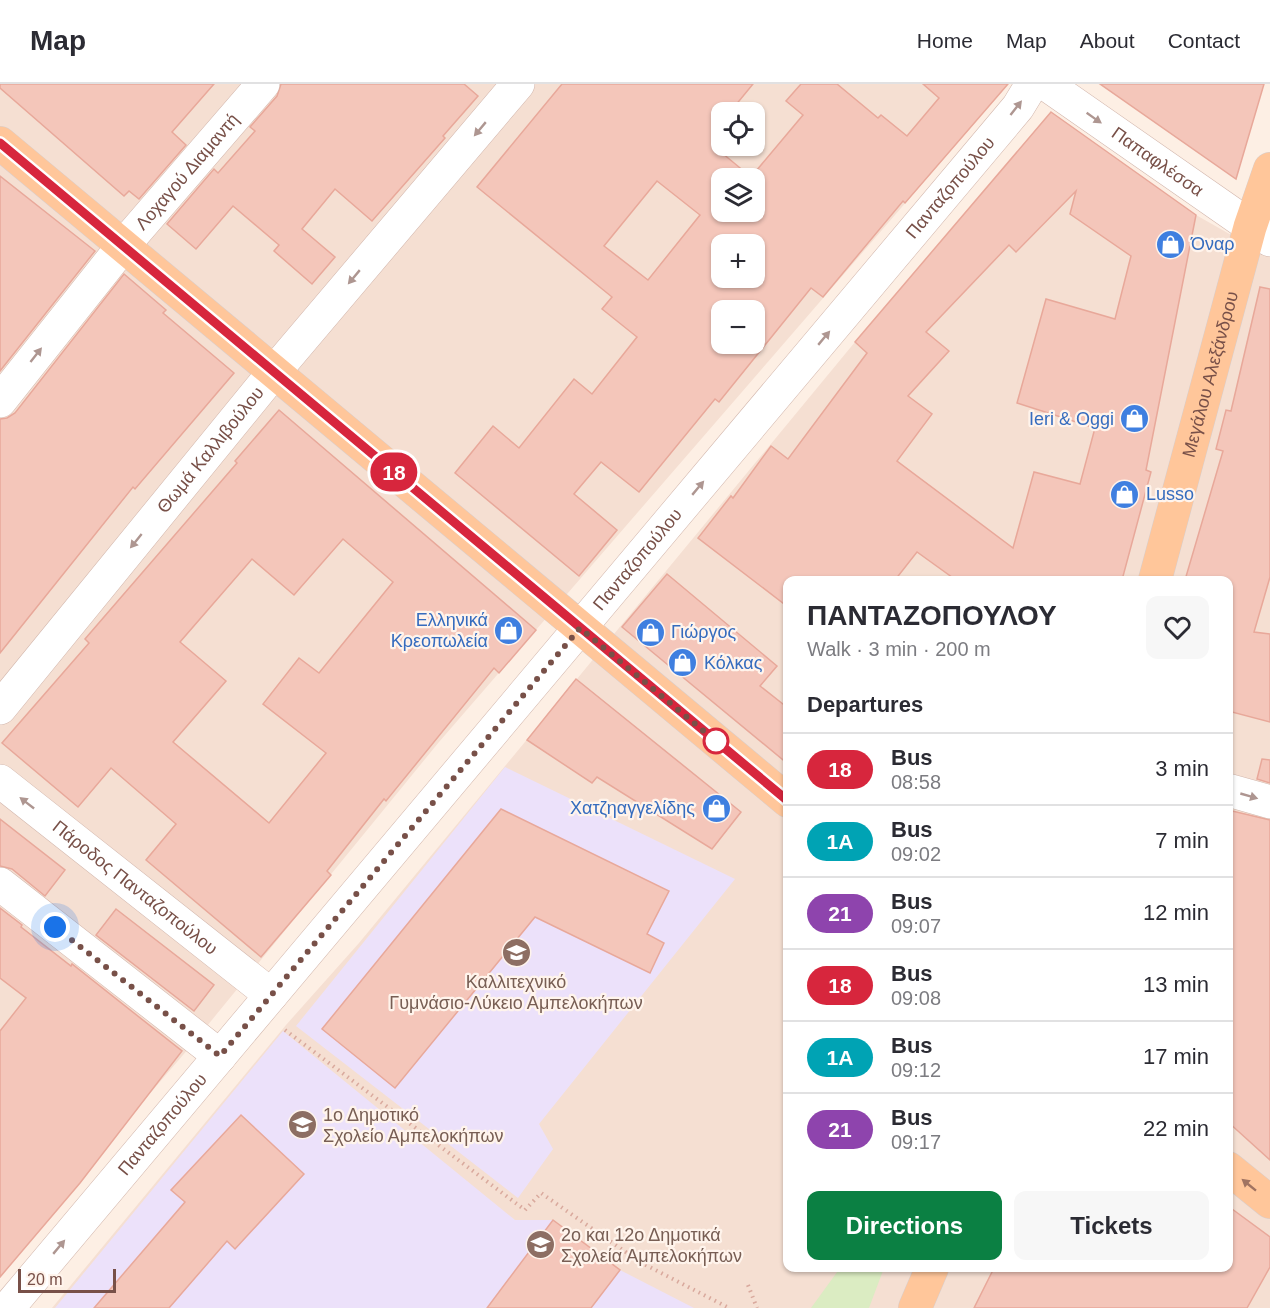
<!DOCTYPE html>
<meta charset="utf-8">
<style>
body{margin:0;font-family:Arial,sans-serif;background:#f7f7f7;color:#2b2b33;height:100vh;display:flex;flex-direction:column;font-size:22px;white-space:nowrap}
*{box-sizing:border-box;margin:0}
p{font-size:20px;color:#7c7c81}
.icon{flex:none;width:33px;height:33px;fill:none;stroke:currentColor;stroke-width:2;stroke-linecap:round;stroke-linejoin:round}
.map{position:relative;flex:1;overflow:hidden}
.panel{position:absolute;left:783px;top:492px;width:450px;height:696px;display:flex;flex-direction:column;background:#fff;border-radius:12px;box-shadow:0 2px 4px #0004}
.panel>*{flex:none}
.badge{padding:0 12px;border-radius:20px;font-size:21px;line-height:39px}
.controls{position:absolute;left:711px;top:18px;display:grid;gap:12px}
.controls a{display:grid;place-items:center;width:54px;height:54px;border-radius:12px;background:#fff;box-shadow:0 2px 4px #0004;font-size:30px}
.scale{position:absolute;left:18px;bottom:15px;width:98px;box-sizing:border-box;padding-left:6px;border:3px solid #785048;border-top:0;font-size:16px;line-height:21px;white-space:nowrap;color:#785048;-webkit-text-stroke:4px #fff4ec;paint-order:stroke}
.you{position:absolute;width:30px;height:30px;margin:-15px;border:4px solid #fff;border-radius:50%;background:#1a73e8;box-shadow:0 0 0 9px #1a73e833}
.map>.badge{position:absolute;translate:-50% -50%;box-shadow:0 0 0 3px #fff}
h2{padding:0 24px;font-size:22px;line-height:54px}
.round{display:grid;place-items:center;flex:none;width:63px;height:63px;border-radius:12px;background:#f7f7f7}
.head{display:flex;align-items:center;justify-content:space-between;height:102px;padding:0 24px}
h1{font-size:28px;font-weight:600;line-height:45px}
.primary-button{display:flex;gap:12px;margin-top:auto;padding:12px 24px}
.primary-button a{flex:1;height:69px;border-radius:12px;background:#0b8043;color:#fff;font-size:24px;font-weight:600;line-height:69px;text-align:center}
.primary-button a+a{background:#f7f7f7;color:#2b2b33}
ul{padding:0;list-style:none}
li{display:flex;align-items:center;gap:18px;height:72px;padding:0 24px;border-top:2px solid #e1e1e2}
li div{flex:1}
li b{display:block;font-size:22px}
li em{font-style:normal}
li .badge{min-width:66px;font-weight:700;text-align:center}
header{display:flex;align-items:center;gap:36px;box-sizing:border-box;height:84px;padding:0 30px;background:#fff;border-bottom:2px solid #e1e1e2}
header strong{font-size:28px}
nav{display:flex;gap:33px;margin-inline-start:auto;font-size:21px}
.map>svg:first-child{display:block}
</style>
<header>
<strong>Map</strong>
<nav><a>Home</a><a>Map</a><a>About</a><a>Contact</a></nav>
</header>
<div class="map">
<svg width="1270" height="1224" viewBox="0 0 1270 1224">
<rect width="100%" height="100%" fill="#fdefe4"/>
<g fill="#f5dfd2" fill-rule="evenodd">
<path d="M0,0H1006L1004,5L439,658L189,964L0,1184ZM722,28H754V62H722ZM722,94H754V128H722ZM722,160H754V194H722ZM722,226H754V260H722Z"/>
<path d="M1051,28L1196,131L1270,173V1224H52L286,941L359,859L855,258ZM788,496H1228V1184H788Z"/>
</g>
<g fill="#ece1fa">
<path d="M505,683L735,795L539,1040L553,1065L518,1114L296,942Z"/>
<path d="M283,947L515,1136H553L620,1186L694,1224H55Z"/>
</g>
<path fill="#dbecc2" d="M840,1184H884L869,1224H811Z"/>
<g fill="#f4c6ba" stroke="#e8a89a" stroke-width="1.5" fill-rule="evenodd">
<path d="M0,0H214L172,48L186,61L139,115L129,107L124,112L0,4Z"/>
<path d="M281,0H464L478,12L443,52L445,54L372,137L335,105L302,145L335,173L312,200L274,167L279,161L233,122L196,165L167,140L214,85L218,89L255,47L250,43L277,12Z"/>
<path d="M562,0H753L730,28H722V38L717,44L722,48V69L751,93L803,31L786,17L801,0H837L878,34L881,31L907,52L939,14L923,0H1008L905,119L903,117L823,213L811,204L719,318L715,315L639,408L601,378L574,410L617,446L579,492L455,389L493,342L519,364L574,295L592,310L637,253L602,225L612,213L477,103ZM722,94H754V128H722ZM657,97L700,131L648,196L604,162ZM722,160H754V194H722ZM722,226H754V260H722Z"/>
<path d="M1100,0H1264L1236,95Z"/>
<path d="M1051,28L1196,131L1146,386L1151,388L1122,496H956L917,468L895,496H788V523L698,454L731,412L733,414L771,362L788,375L867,269L855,258ZM1076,107L1070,130L1131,172L1115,235L1046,215L1017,319L1095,344L1080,400L1034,388L1013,464L897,377L932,330L908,312L949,267L926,248L1009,161L1016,168Z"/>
<path d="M0,92L95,167L0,287Z"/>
<path d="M124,190L166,226L163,229L234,289L135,405L133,403L0,569V335L7,334L15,329Z"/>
<path d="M1260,203L1270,205V493L1254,548L1270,550V638L1228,627V496H1185L1223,367L1216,365L1226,326L1231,327Z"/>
<path d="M279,326L536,546L499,589L494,584L386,717L384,715L327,787L331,791L261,873L146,776L176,740L111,684L78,723L2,659L89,559L85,555L237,379L235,377ZM343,455L393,498L319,589L299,574L263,620L326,669L269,739L173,658L226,597L180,558L252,475L294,511Z"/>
<path d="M667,490L777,582L760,602L788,624V680L622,543Z"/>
<path d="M576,595L741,728L712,765L597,693L592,699L527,656Z"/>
<path d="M1262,675L1270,676V699L1257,695Z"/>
<path d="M501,725L669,807L647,850L664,859L650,889L535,833L395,1004L322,945Z"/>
<path d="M1228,726L1270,736V1076L1228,1038Z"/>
<path d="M0,735L65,786L45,812L12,785L0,782Z"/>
<path d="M0,824L22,841L21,843L71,882L72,880L182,967L80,1099L0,1193V947L26,914L0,894Z"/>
<path d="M116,825L214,901L194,927L96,851Z"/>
<path d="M241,1031L304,1090L235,1165L227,1157L169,1224H94L185,1118L171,1106Z"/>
<path d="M1228,1122L1270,1153V1183L1247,1224H974L994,1184H1228Z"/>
<path d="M553,1136L620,1186L591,1224H487Z"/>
</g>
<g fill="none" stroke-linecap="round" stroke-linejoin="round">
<defs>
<g id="minor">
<path id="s1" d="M1046,0L1270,156"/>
<path id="s2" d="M0,317L123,162L263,0"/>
<path id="s3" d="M0,624L274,288L518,0"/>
<path id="s4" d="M0,697L271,911"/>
<path d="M1228,706L1270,718"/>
<path d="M0,800L220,972"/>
<path id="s5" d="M8,1224L1018,23L1032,0"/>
</g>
<g id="major">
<path d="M0,59L788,717"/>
<path id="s6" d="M1155,496L1250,143L1270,85"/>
<path d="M1228,1084L1270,1118"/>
<path d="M915,1224L932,1184"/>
</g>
</defs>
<use href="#minor" stroke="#d2b6ac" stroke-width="34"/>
<use href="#major" stroke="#d9cecc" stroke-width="34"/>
<g stroke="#d9a99d" stroke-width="4" stroke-dasharray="1.5 4.5" stroke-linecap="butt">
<path d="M285,946L525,1126L541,1109L640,1178L729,1224"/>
<path d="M748,1201L757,1224"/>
</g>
<use href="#minor" stroke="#fff" stroke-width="33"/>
<use href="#major" stroke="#ffc69a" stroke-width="33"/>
</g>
<defs><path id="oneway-solid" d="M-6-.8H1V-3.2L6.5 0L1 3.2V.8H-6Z" transform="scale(1.5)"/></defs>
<g fill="#ae9691">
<use href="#oneway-solid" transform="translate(1016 24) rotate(-52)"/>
<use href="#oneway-solid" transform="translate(1094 34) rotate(35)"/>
<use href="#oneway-solid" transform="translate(480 45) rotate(130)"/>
<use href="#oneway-solid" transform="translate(354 193) rotate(130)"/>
<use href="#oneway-solid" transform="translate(824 254) rotate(-50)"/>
<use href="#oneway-solid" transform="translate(36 271) rotate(-52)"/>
<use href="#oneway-solid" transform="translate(698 404) rotate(-50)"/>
<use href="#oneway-solid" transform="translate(136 457) rotate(129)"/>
<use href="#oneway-solid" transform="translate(1249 712) rotate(16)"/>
<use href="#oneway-solid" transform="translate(27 719) rotate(-142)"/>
<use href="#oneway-solid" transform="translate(59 1163) rotate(-50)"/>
</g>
<use fill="#a07361" href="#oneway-solid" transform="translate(1249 1101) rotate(-141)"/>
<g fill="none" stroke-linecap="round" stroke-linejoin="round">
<defs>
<path id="line" d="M0,59L788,717"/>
</defs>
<use href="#line" stroke="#fff" stroke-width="14"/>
<use href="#line" stroke="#d7263d" stroke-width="9"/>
<path stroke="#785048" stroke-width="6" stroke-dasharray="0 10.8" d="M55,843L220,972L580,544L718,659L716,657"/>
</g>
<defs>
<symbol id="shop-disc" viewBox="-11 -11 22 22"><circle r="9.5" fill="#3f7fe0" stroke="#fff4ec"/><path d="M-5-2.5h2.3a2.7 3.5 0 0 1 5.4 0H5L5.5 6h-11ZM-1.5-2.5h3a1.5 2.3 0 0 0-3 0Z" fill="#fff"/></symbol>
<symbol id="school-disc" viewBox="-11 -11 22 22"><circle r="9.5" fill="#8d6e63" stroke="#fff4ec"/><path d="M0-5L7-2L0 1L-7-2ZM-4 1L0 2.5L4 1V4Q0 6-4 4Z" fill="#fff"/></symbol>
</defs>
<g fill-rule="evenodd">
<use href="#shop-disc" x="1154" y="144" width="33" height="33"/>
<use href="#shop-disc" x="1118" y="318" width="33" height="33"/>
<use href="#shop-disc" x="1108" y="394" width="33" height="33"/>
<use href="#shop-disc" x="492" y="530" width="33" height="33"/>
<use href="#shop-disc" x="634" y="532" width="33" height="33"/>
<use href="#shop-disc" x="666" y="562" width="33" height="33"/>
<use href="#shop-disc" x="700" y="708" width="33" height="33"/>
<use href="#school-disc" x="500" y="852" width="33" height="33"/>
<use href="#school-disc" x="286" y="1024" width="33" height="33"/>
<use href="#school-disc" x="524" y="1144" width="33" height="33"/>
</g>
<circle fill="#fff" stroke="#d7263d" stroke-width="3" cx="716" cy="657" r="12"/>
<g text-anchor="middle" stroke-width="4.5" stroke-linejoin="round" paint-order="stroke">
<g font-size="18" fill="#785048" stroke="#fff4ec">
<text dy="6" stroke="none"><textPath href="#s1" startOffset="136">Παπαφλέσσα</textPath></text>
<text dy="6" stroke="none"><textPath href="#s2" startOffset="296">Λοχαγού Διαμαντή</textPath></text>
<text dy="6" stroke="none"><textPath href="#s5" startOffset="1464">Πανταζοπούλου</textPath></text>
<text dy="6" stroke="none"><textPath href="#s6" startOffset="213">Μεγάλου Αλεξάνδρου</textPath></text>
<text dy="6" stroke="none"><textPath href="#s3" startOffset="333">Θωμά Καλλιβούλου</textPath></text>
<text dy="6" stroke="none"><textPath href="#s5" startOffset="978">Πανταζοπούλου</textPath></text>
<text dy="6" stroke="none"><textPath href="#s4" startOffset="172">Πάροδος Πανταζοπούλου</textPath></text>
<text dy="6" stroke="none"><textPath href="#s5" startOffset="240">Πανταζοπούλου</textPath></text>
</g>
<g font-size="18" fill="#366cbe" stroke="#fff4ec" text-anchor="start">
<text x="1191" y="166">Όναρ</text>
<text x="1114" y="341" text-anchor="end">Ieri &amp; Oggi</text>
<text x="1146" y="416">Lusso</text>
<text x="488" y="542" text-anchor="end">Ελληνικά<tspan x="488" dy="21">Κρεοπωλεία</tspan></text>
<text x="671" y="554">Γιώργος</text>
<text x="704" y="585">Κόλκας</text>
<text x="695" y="730" text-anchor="end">Χατζηαγγελίδης</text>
</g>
<g font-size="18" fill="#785e54" stroke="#fff4ec" text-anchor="start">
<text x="516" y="904" text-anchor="middle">Καλλιτεχνικό<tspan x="516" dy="21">Γυμνάσιο-Λύκειο Αμπελοκήπων</tspan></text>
<text x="323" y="1037">1ο Δημοτικό<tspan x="323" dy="21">Σχολείο Αμπελοκήπων</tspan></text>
<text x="561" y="1157">2ο και 12ο Δημοτικά<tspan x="561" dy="21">Σχολεία Αμπελοκήπων</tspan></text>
</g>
</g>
</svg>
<div class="controls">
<a><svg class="icon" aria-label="locate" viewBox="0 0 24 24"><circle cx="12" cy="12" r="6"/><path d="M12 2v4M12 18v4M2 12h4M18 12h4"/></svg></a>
<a><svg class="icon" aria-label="layers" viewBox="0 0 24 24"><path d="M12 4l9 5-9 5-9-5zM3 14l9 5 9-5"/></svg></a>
<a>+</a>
<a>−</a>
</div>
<div class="scale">20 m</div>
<div class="you" style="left:55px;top:843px"></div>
<b class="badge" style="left:394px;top:388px;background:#d7263d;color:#fff">18</b>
<section class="panel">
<div class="head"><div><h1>ΠΑΝΤΑΖΟΠΟΥΛΟΥ</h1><p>Walk · 3 min · 200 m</p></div><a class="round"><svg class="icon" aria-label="heart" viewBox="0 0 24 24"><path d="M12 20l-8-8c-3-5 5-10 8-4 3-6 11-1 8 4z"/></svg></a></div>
<h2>Departures</h2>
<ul>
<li><span class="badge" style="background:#d7263d;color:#fff">18</span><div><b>Bus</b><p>08:58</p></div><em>3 min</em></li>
<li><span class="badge" style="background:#00a3b4;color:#fff">1Α</span><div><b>Bus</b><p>09:02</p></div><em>7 min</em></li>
<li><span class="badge" style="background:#8e44ad;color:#fff">21</span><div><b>Bus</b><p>09:07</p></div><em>12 min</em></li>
<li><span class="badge" style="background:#d7263d;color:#fff">18</span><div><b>Bus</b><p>09:08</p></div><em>13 min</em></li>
<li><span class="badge" style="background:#00a3b4;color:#fff">1Α</span><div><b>Bus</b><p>09:12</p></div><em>17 min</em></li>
<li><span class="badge" style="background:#8e44ad;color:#fff">21</span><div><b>Bus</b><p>09:17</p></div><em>22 min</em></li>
</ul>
<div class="primary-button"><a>Directions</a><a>Tickets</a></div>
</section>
</div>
